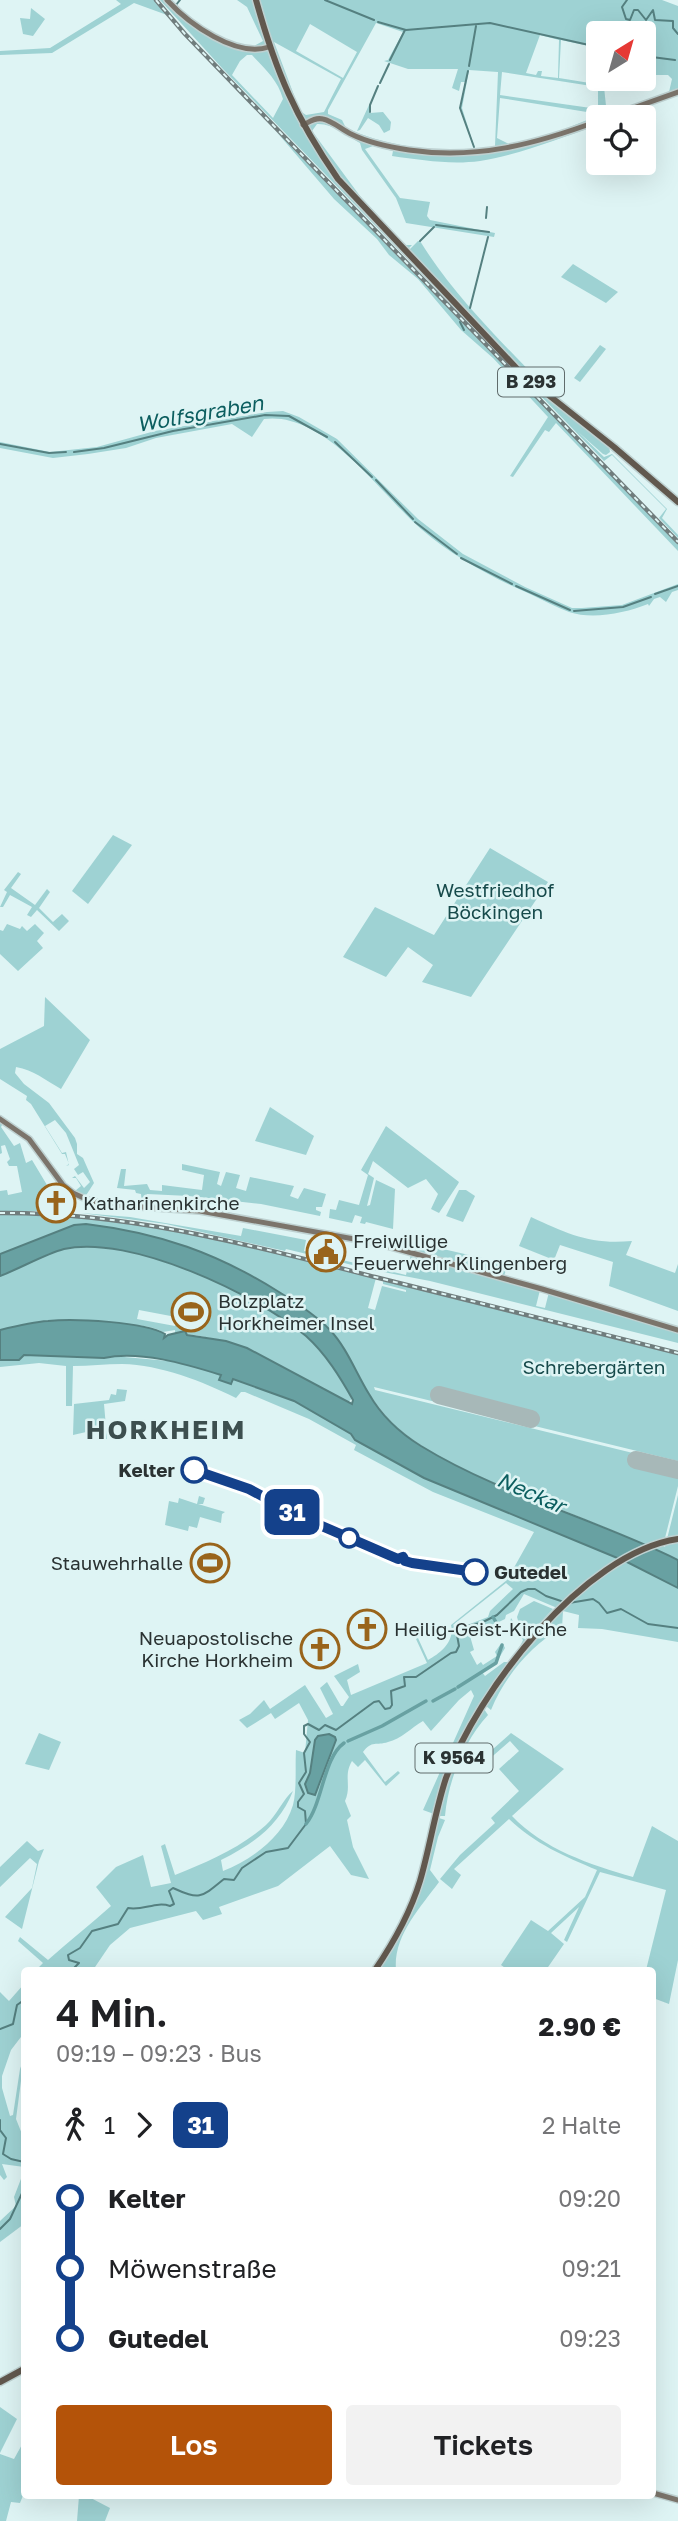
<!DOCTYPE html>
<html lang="de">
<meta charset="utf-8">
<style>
body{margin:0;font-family:"Golos Text",sans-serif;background:#f2f2f2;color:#202124;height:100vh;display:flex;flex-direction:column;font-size:26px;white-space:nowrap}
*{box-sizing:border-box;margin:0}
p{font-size:23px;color:#757577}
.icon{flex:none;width:38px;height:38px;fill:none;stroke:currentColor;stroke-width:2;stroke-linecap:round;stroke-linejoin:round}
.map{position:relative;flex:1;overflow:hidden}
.drawer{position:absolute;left:21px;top:1967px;width:635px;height:532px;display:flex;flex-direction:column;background:#fff;border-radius:7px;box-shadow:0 7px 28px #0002}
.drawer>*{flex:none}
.badge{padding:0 14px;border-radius:10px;font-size:24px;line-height:46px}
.needle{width:46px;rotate:37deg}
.tools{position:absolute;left:586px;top:21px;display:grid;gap:14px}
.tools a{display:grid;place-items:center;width:70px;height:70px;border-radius:7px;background:#fff;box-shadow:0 7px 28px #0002;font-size:35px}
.map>.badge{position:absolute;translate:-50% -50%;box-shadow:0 0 0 4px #fff}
.legs{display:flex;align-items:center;gap:10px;height:77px;padding:0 35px;font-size:23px}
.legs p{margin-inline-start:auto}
.summary{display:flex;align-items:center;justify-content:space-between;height:119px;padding:0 35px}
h1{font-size:38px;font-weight:600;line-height:52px}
.action{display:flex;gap:14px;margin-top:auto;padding:14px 35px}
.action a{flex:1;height:80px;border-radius:7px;background:#b45309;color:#fff;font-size:28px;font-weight:600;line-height:80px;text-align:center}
.action a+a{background:#f2f2f2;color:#202124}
ul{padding:0 35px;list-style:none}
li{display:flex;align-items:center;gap:24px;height:70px;font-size:26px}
li i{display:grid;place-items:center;width:10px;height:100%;margin:0 9px;background:currentColor}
li i::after{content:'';width:18px;height:18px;margin:-9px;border:5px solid;border-radius:50%;background:#fff}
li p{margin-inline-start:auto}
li:first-child i{background:linear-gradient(#0000 50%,currentColor 0)}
li:last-child i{background:linear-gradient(currentColor 50%,#0000 0)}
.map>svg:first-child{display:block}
</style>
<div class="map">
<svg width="678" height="2521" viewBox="0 0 678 2521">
<rect width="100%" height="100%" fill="#def4f4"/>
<g fill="#9ed2d3" fill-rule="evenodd">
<path d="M116,0H155L167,15L134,3L52,53L0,55V51L50,48L121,4Z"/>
<path d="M160,0H172C189,23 225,45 254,46L263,41L247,7L237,0H662L678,6V90L617,117H598V128L595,126C561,138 515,156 480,161C451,165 421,160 392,156L393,151L373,146L365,149L400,198L430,202L427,216L430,220L495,233L494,237L406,223L396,198L362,150L360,143C348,136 332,123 317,124L312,131L360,196L405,245H412L407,250L341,180L308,128L310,125L306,119H303L297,111L293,113L356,204L532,386L609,446L610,452L606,455L603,454L577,431L604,457L612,454L667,509L662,518L678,535V538L659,518L666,509L612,455L604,461L222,68ZM376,23L403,32L388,60L384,61L408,69H458L452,88L459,91L461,82H465L460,109L474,146L462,108L469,70L498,72L495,146L491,149C441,152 392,149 346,128L342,120L328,114V110ZM310,24L357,52L343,78L296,51ZM598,33H644V75H668L672,79L669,92L607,115L604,87L623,79L603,84L602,79H599V83L596,84L559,78L561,40L598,48ZM540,35L559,40L558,78L541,76L542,71H538L536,75L526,73ZM274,42L341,79L324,112L306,115L300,111ZM247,55H252C265,69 278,80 283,99L273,118L232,75L240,61ZM502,72L598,87V109L500,95ZM500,98L593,113L592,118L555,133L511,145L497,138Z"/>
<path d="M31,8L45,19L33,36L23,34L20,18L30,19Z"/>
<path d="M369,105L370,113L383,112L391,122L390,130L384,133L379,125L368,118L360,130L357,131Z"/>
<path d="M275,130L678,544V551L556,423L549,432L545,430L513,477L510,476L548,417L493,358L461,330L418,279L389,255L377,239L334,199Z"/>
<path d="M418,241H420C452,293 495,335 537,379L535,383L408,251Z"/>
<path d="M573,264L618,292L606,303L561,277Z"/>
<path d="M600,345L606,349L580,382L574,378Z"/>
<path d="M283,411L299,417L337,439L418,519L463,554L525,587L572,608H582L622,605L678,584V590L672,592L666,602L660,597L654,599L649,606L648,604C625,613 593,620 569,612C556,607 543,600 530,594C491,577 454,557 421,529C380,493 325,411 264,419L252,437L232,424L156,438L126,448L88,454L53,458L0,448V442L50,452L97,447L155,431L267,412Z"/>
<path d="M113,835L132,845L88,904L72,891Z"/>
<path d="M490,848L548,882L471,997L422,982L433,965L408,947L386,977L343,957L375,907L434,935Z"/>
<path d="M18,872L21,874L11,888L35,905L47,889L50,892L39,908L53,922L62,914L69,921L59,931L37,910L31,917L27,915L32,907L10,895L3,907H0L7,892L4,890Z"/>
<path d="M7,924L20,929L22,926L27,931L35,924L44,933L37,941L43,948L18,971L0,954V930L3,931Z"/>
<path d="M45,997L90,1040L61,1089C45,1080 34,1070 16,1067L15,1073L24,1084L49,1103L75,1138L77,1144V1154L83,1158L94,1183L85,1197L75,1191L81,1186L76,1178H72L75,1176L84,1188L90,1182L83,1172L78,1175L74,1169L79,1165L66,1133L55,1120L45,1126L62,1153L66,1152L69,1165L66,1166L69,1164L65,1154H62L31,1104L26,1100L27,1096L0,1079V1049L44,1026Z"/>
<path d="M270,1107L314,1136L306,1155L255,1141Z"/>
<path d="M0,1121L3,1123L1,1127L14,1146L20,1143L26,1163L32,1160L47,1185L48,1197L37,1200L40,1211H0V1191L7,1190L8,1195L22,1192L17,1166H9L7,1162L10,1159L5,1145L1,1146L2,1153L0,1154Z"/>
<path d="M386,1126L459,1182L458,1184L439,1213L431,1209L438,1194L426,1179L408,1188L373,1161L368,1174L374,1178L367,1206L370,1205L376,1180L395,1189L393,1229L366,1222L365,1224L360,1223L362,1217L355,1215L352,1223L329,1218L330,1209L336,1210L339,1200L359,1205L368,1175L361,1170Z"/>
<path d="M182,1164L220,1172L217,1184L221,1186L226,1172L240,1175L236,1188L246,1191L250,1177L294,1186L290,1196L298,1199L304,1188L326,1194L322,1207H316V1210L321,1212L320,1216L261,1204L189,1196L147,1194L146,1205H142L141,1194L136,1193L135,1190L117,1188L121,1169H126L124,1186L147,1184L150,1190L162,1191V1185L202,1190L204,1175L182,1170Z"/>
<path d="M60,1186L75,1197L70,1213L51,1212L54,1206L56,1209L61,1205L57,1199Z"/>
<path d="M459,1190H466L475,1196L463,1222L446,1216Z"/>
<path d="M81,1213L130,1217L241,1236L243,1228L306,1240L304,1251L406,1275L411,1254L540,1290L536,1306L545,1308L549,1292L678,1331V1343L430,1281L373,1270L286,1249L285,1251L166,1224Z"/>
<path d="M43,1214C157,1221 266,1251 376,1278L368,1308L375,1310L382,1286L406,1292V1290L383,1284V1280L678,1354V1461L374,1387L375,1390L678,1464V1486L663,1546L665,1547L678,1495V1560C631,1537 582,1518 534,1499C488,1481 438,1461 400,1430C387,1419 378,1406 368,1393L353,1398L347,1403C289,1372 244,1337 175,1333V1330L163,1332C151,1325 134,1325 120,1324C77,1320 43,1319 0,1330V1215ZM139,1310L176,1317L175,1326L137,1319Z"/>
<path d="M531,1217C568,1234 591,1245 632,1241L626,1255L675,1273L678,1264V1311L609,1286L613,1262L560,1245L554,1260L519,1246Z"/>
<path d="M391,1237L508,1264L504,1276L389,1244Z"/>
<path d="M24,1355L104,1358L113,1356L180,1362L221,1375L220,1380L230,1384L233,1379L294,1401L351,1434L355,1440L424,1478L627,1562L678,1588V1642L602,1629L578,1628L579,1615L563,1611L562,1628C531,1644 504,1678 491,1710L486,1706L520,1659L562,1610L524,1594L514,1611L506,1615L505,1619L470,1636L474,1650L470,1652L477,1665L481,1662L483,1665L497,1656L495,1652L500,1645L503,1644L505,1648L496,1663L482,1672L485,1676L504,1662H510C514,1655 520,1647 523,1640L510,1623L511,1618L526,1641L472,1716L453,1756L434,1814L423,1810L474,1696L471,1690L459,1700L431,1731L423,1721C411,1728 401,1739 388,1742C376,1746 372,1740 363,1752L385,1782L398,1771L400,1773L386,1786L365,1760L358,1767L352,1761C343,1776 352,1786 345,1801L351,1816L347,1820L353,1847L369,1879L351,1875L330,1846L278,1886L219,1907L222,1914L203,1920L196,1911L130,1928L110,1945L93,1970H36L43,1963L18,1941L20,1937L48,1960C69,1941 90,1925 111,1906L96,1887L116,1867L143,1855L151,1887L171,1883L161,1846L165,1844L175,1875C207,1862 240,1848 266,1825C277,1815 283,1799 293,1791C279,1826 253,1844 221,1860L223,1871C252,1860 284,1836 293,1805C297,1790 295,1767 296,1750L305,1753L308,1720L299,1703L275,1719L271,1713L247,1728L239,1720L250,1714L264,1700L270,1709L305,1685L326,1718L333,1714L320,1688L327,1682L341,1706H343L349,1697L334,1676L358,1664L360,1672L347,1680L351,1695L427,1663L416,1639L418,1638L428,1660C441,1653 455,1641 451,1625L507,1580L534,1532L433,1492L354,1450L356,1445L309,1419L245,1392H241L236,1398C202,1381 161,1365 122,1364C106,1364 89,1366 73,1366L72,1406H66V1366L39,1363L0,1367V1360L19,1359ZM506,1583L513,1589L490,1611L488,1617L457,1629L453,1625ZM329,1734L336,1740L319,1787L305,1784L310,1773L315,1740L318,1736Z"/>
<path d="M117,1389L127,1390L125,1401L104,1404L107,1439L101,1440L95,1430L73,1435L74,1404L109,1400L111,1394L116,1395Z"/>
<path d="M199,1496L205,1498L203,1504H198L225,1512L222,1514L221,1523L200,1517L197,1528L189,1526L188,1531L165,1525L169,1501L178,1503L179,1498L197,1504Z"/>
<path d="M534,1601L553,1609L536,1627L526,1629L519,1624L517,1617L520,1609Z"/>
<path d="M484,1709L488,1715C464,1741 448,1781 445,1816H439V1818L445,1820L438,1837L430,1870L439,1882C420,1908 393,1936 396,1970H387L382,1967L377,1970C418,1921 428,1832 451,1771C459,1749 472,1729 484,1709Z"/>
<path d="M39,1733L61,1742L49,1770L25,1764Z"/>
<path d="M511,1733L564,1769L512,1816C543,1849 591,1865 633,1877L652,1826L678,1841V1960L669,2004L653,1998V1970H646L666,1890L600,1872L567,1942L564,1940L579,1907L551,1933L564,1944L546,1970H508L501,1965L531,1920L548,1931L585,1897L597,1870C564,1856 535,1844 509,1819L454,1869L461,1875L452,1889L440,1879L460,1855L495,1823L491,1818L519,1791L499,1769L519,1751L510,1741L487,1761L484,1757Z"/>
<path d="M27,1841L38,1851L44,1849L39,1861L22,1929L5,1917L32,1888L37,1864L30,1858L0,1887V1867Z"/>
<path d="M24,1984V2033L11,2050L2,2076V2088L10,2116L13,2115L20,2069L24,2058L16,2119L24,2139V2224L0,2242V2221L16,2206L14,2197L24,2171V2167L2,2164L7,2177L4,2180L0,2175V1992L9,2001Z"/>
<path d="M0,2407L17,2419L0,2453Z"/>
<path d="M24,2441V2493L20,2503L11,2502L6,2521H0V2454L14,2459Z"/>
<path d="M79,2496H87L110,2508L105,2521H77Z"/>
</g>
<g fill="#68a1a2" stroke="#558080" stroke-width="2">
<path d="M86,1224C160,1233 217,1253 279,1292C297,1303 316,1315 330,1330C347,1348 356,1373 369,1394C381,1415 400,1433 421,1446C501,1495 594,1518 678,1560V1588L627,1562L424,1478L355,1440L351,1434L294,1401L233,1379L231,1384L219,1380L221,1375C186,1364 139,1350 104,1358L24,1355L19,1360H0V1330C16,1326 32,1322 48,1321C74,1318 145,1322 165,1334L164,1338L168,1335L185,1331L187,1335L226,1341L247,1348L352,1404L353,1400C340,1377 326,1354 306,1336C256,1294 129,1234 64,1249C45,1254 19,1269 0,1276V1254L74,1225Z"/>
<path d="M329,1734L335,1737L336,1740L315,1795L308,1793L305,1784L310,1773L315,1740L318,1736Z"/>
</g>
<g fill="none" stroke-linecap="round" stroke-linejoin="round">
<g stroke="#558080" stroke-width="2">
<path d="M325,0L374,20"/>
<path d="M627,0L622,7L626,19L630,20L634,10H638L646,20L653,10L655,20L673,21V28L678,34"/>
<path d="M176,5L180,0"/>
<path d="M378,22L406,30L490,23L598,47"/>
<path d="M644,56L675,60"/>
<path d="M390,60L405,30"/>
<path d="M469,66L476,26"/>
<path d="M468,71L460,108L474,147"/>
<path d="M380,83L389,64"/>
<path d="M370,112V105L378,86"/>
<path d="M486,218L487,207"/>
<path d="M436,225L489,232"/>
<path d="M420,241L434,227"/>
<path d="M470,308L488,237"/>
<path d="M460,322L464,330"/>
<path d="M335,442L372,477"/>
<path d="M0,444L49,453L66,452"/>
<path d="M74,452L104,448L173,431L265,415L289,416L327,437"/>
<path d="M376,480L413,519"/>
<path d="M415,522L457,554"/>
<path d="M461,558L512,584"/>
<path d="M516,586L570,610"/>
<path d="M655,594L678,586"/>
<path d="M574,611L623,607L651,597"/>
<path d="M569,1603L593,1599L599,1603L607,1613L621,1609L648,1624L678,1628"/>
<path d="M72,1970L79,1963L69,1960L68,1955L80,1948L92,1931L118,1924L128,1908C143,1911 156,1901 170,1906L174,1904L169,1891L173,1888C200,1900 201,1898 224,1879L234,1880L242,1868L266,1852L288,1848L306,1824L305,1811L298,1807V1802L304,1794L299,1783L306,1772L304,1753L310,1742L304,1734V1726L308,1724L319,1730L325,1725L336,1730L374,1702L379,1701L385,1709L390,1708L392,1705L391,1691L405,1686L404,1677H416L451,1653L456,1652L459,1646L457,1635L466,1626L481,1623L497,1615L521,1592L528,1589H535L546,1596L564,1602"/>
<path d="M0,2029L13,2024L17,2005L24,2000"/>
<path d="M0,2120V2130L6,2138L3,2154L11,2159L24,2162"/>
<path d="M0,2229L10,2219L24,2189"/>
</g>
<g stroke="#68a1a2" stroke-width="3.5">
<path d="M493,1617L497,1624"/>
<path d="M458,1687L496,1663L502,1645"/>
<path d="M433,1701L455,1689"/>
<path d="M348,1741L382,1726L426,1701"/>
<path d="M306,1824C323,1803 323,1758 344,1743"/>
</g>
<g stroke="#a7b8b8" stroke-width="18">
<path d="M439,1395L531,1419"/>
<path d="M636,1460L678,1470"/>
</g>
<defs>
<g id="secondary">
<path d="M167,0C189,24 236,58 269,47"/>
<path d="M608,117L678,92"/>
<path d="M303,125C309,122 315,117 323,119C333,121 342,130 351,134C369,143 389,147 409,150C476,160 536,144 598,121"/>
<path d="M0,1119L29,1139L63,1185L73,1193L88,1200L111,1205L200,1211L376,1243L542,1289L678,1330"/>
<path d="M653,2493L678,2500"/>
</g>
<g id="primary">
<path d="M256,0C276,72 295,117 338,179L522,374L614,447L678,502"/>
<path d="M375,1970C394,1942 410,1914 420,1881C430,1847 435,1811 446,1778C477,1692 583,1553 678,1539"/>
<path d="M0,2382L24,2369"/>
</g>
</defs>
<use href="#secondary" stroke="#bed1d1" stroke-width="8"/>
<use href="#primary" stroke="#bed1d1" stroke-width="9"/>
<use href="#secondary" stroke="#7b746b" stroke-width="5"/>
<use href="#primary" stroke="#61584e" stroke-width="6"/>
<defs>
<g id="rail">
<path d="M156,0L185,34L274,126L678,542"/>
<path d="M0,1213C129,1212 251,1245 375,1277C476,1302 577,1327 678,1353"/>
</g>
</defs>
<use href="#rail" stroke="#707d7d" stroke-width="4.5"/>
<use href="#rail" stroke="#def4f4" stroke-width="2" stroke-dasharray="5" stroke-linecap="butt"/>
</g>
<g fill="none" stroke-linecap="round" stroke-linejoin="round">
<defs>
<path id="line-1" d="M194,1470L249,1489L301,1517L398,1559L403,1557L405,1561L412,1563L475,1572"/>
</defs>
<use href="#line-1" stroke="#fff" stroke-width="16"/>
<use href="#line-1" stroke="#14418b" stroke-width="10"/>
</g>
<defs>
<symbol id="church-ring" viewBox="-11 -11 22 22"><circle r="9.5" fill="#def4f4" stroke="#99641b" stroke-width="1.5"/><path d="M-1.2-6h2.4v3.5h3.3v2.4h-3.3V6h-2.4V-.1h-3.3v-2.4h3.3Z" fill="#99641b"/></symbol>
<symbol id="civic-ring" viewBox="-11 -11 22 22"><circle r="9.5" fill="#def4f4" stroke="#99641b" stroke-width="1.5"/><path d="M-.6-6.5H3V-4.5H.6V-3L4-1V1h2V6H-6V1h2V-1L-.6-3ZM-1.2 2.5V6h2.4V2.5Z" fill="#99641b"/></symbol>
<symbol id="stadium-ring" viewBox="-11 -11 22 22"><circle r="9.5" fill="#def4f4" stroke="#99641b" stroke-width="1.5"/><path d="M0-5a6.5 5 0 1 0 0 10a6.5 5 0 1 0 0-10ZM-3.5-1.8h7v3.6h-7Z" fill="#99641b"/></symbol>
</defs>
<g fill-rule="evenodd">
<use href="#church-ring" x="34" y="1181" width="44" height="44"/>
<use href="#civic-ring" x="304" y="1230" width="44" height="44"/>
<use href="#stadium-ring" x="169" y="1290" width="44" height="44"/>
<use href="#stadium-ring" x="188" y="1541" width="44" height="44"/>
<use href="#church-ring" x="345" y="1607" width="44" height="44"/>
<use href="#church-ring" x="298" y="1627" width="44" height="44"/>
</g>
<g fill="#fff" stroke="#14418b" stroke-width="3.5">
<circle cx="194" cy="1470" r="12"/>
<circle cx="349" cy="1538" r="9"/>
<circle cx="475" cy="1572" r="12"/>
</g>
<g text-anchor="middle" stroke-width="5" stroke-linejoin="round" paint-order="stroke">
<g fill="#def4f4" stroke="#606c6c" stroke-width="2">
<rect x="498" y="367.5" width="66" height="29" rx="5"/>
<rect x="415.5" y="1743.5" width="77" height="29" rx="5"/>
</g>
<g font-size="18" font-weight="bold" fill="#2a3232">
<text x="531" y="388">B 293</text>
<text x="454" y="1764">K 9564</text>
</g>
<g font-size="19" fill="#164a4b" stroke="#def4f4">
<text x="495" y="897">Westfriedhof<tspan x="495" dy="22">Böckingen</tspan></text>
<text x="594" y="1374">Schrebergärten</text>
</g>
<g font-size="19" fill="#2a3232" stroke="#def4f4" text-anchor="start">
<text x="83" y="1210">Katharinenkirche</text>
<text x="353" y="1248">Freiwillige<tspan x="353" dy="22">Feuerwehr Klingenberg</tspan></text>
<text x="218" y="1308">Bolzplatz<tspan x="218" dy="22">Horkheimer Insel</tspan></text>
<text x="183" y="1570" text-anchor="end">Stauwehrhalle</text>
<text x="394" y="1636">Heilig-Geist-Kirche</text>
<text x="293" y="1645" text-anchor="end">Neuapostolische<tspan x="293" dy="22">Kirche Horkheim</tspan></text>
</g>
<g font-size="19" font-weight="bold" fill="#2a3232" stroke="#def4f4" text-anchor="end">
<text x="175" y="1477">Kelter</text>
<text x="494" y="1579" text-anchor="start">Gutedel</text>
</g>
<g font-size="21" font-style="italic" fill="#0c5e5f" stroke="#def4f4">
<text transform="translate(200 414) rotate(-10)" y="7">Wolfsgraben</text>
<text transform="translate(531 1493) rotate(24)" y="7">Neckar</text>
</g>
<g font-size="26" font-weight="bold" letter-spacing="2" fill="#3d4f4f" stroke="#def4f4">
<text x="166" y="1439">HORKHEIM</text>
</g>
</g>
</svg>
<div class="tools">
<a><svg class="needle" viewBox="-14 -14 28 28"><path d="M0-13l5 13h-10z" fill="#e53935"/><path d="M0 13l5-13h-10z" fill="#757577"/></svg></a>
<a><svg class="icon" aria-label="locate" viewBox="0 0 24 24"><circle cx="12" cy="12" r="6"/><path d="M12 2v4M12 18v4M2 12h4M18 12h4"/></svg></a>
</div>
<b class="badge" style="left:292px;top:1512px;background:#14418b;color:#fff">31</b>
<section class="drawer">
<div class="summary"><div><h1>4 Min.</h1><p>09:19 – 09:23 · Bus</p></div><b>2.90 €</b></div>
<div class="legs"><svg class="icon" aria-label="walk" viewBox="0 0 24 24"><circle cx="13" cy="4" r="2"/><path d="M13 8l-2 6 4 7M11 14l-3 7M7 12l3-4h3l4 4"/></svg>1<svg class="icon" aria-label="forward" viewBox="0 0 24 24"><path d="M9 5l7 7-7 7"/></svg><b class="badge" style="background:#14418b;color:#fff">31</b><p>2 Halte</p></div>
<ul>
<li><i style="color:#14418b"></i><b>Kelter</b><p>09:20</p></li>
<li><i style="color:#14418b"></i><span>Möwenstraße</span><p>09:21</p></li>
<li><i style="color:#14418b"></i><b>Gutedel</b><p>09:23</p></li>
</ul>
<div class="action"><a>Los</a><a>Tickets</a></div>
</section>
</div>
